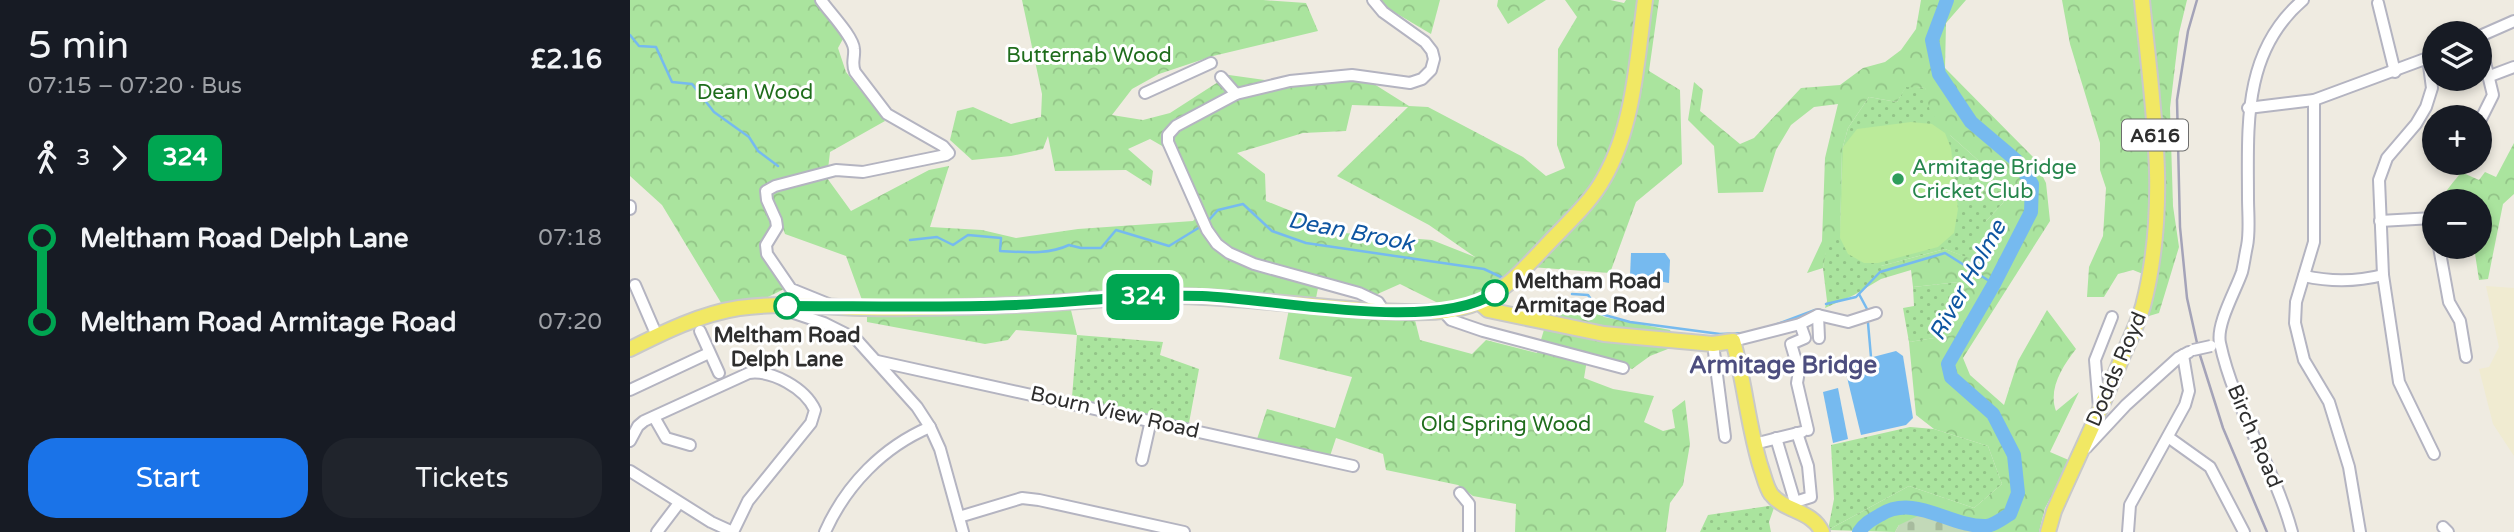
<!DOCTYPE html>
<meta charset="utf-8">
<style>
body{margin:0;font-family:"Varela Round",sans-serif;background:#20242c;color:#f1f3f6;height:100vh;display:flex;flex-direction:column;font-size:26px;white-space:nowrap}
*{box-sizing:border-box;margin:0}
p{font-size:23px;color:#9ea1a6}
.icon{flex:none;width:38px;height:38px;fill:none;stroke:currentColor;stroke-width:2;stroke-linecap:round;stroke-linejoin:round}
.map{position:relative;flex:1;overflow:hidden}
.side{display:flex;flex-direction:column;background:#171b24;width:630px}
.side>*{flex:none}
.badge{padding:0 14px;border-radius:10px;font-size:24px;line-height:46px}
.controls{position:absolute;left:1792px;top:21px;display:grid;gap:14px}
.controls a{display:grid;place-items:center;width:70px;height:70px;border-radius:50%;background:#171b24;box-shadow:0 4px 10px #0003;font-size:35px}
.map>.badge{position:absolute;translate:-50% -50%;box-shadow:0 0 0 4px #fff}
.legs{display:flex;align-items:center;gap:10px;height:77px;padding:0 28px;font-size:23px}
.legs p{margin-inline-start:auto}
.overview{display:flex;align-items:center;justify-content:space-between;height:119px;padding:0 28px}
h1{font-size:38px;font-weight:600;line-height:52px}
.action{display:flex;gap:14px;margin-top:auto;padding:14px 28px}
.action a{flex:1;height:80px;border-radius:28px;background:#1a73e8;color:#fff;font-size:28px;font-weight:600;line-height:80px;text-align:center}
.action a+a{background:#20242c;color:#f1f3f6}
ul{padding:0 28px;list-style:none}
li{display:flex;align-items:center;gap:24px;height:84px;font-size:26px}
li i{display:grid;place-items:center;width:10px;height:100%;margin:0 9px;background:currentColor}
li i::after{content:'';width:18px;height:18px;margin:-9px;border:5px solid;border-radius:50%;background:#171b24}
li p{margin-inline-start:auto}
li:first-child i{background:linear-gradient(#0000 50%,currentColor 0)}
li:last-child i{background:linear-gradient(currentColor 50%,#0000 0)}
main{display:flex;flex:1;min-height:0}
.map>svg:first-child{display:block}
</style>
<main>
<section class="side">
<div class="overview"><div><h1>5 min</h1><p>07:15 – 07:20 · Bus</p></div><b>£2.16</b></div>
<div class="legs"><svg class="icon" aria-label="walk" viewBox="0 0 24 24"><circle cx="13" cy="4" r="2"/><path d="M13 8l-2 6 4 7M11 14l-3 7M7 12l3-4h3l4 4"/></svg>3<svg class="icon" aria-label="forward" viewBox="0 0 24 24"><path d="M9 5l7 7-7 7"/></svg><b class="badge" style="background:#00a651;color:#fff">324</b></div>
<ul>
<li><i style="color:#00a651"></i><b>Meltham Road Delph Lane</b><p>07:18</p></li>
<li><i style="color:#00a651"></i><b>Meltham Road Armitage Road</b><p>07:20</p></li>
</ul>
<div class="action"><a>Start</a><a>Tickets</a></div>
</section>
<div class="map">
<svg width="1884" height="532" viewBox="0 0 1884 532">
<defs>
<pattern id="green-dots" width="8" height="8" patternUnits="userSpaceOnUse" patternTransform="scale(1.75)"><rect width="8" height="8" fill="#aae49e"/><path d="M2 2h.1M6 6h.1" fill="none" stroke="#93c488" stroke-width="1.8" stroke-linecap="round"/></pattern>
<pattern id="forest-crowns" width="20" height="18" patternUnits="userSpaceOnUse" patternTransform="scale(1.75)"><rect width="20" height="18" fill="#aae49e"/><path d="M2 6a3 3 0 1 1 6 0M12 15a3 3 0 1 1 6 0" fill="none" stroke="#93c488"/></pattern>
<pattern id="cemetery-stones" width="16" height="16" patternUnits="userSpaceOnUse" patternTransform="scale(1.75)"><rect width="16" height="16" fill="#c2d9b8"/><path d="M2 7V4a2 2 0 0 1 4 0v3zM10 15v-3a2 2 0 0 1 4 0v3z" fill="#a7bb9e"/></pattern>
</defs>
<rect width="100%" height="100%" fill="#efebe1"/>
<path fill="#f0ebd1" d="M1856,286L1884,288V456L1863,424L1849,369L1859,367L1869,347Z"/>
<g fill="url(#green-dots)">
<path d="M1276,86L1295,88L1321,136L1359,170L1376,194L1373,203L1356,221L1353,264L1315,249L1251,266V279L1224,295L1195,308L1197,301L1193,268L1198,236L1210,237L1212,150L1218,128L1239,97L1267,102Z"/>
<path d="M1329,282L1334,298L1319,303L1324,335L1279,342L1273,308L1284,306L1283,287Z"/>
<path d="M447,335L533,342L530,355L569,369L559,423L442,397Z"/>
<path d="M1280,427L1304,429L1358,446L1372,484L1344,508L1279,486L1198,530L1204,499L1201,445Z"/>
<path d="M1145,505L1139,522L1141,532H1070L1078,515Z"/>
</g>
<g fill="url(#forest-crowns)" fill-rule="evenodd">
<path d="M0,0H185L214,37L208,48L216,72L255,121L200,152L197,178L221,211L299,170L319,166L300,227L352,230L386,238L448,229L563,221L571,212L546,154L520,139L498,149L523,171L521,186L496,170L425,171L418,136L413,149L381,156L342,160L320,140L327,111L343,107L381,124L411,117L412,94L392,0H633L676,3L688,31L583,56L529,74L502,89L482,115L513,120L540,113L599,75L650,82L685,73L744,84L779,106L798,107L893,157L916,176L935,168L927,145L928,49L947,17L935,0H980L994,3L996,0H1029L1019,71L1050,90L1052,164L1006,202L980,273L889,266L866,288L816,307L770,284L743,296L690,278L686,298L583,289L373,299L232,300L216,256L155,234L142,198L134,197L142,225L132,250L156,288L138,297L93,306L32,205L0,176ZM722,105L778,107L707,176L799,225L845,257L802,240L701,232L661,211L636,201L635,174L607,153L673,133L716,131Z"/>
<path d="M749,0H810L801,34L759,9Z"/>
<path d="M868,0H916L878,24L867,6Z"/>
<path d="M1291,0H1336L1316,23L1315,68L1403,157L1416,183L1420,221L1333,358L1340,375L1374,405L1388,361L1417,310L1446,349C1432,367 1418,389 1426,411L1449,392L1420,452L1441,461L1415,508L1409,532H1357L1328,525H1269L1265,532L1198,530L1279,486L1344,508L1372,484L1358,446L1304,429L1286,415L1279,342L1323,335L1318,303L1334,298L1329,282L1283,287L1281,270L1251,279V266L1315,249L1352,263L1345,243L1356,221L1373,203L1376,194L1359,170L1321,136L1300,112L1295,88L1276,87L1267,102L1239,97L1218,128L1212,150L1210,238L1199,237L1193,268L1177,273L1192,241L1195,158L1208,104L1184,107L1161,125L1146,150L1133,192L1088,193L1084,146L1058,120L1064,82L1073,90L1070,111L1110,144L1124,138L1171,88L1210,85L1233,68L1255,62L1271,50L1286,29Z"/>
<path d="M1432,0H1557L1549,33L1540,108L1543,206L1549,247L1529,313L1519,316L1522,293L1513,274L1503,270L1488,274L1474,297H1457L1459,267L1473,236L1476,188L1470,170V143L1440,44Z"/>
<path d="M1884,143V194L1873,204L1858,279L1849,280L1844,247H1850V201H1812C1813,192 1826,180 1831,172L1849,180L1855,172L1866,177Z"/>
<path d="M959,305L974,317L1040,330L1048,345L1020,356L1002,369L966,358L957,360L954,378L983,389L1024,396L1014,422L1033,431L1045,428L1042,410L1055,400L1060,444L1053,485L1040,503L1036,532H885L886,504L843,496L828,485L756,470L753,454L706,438L700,456L627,439L637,409L705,428L722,377L649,359L659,309L785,320L790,340L842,354L856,340L907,353L916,323L924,306Z"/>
<path d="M440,306L447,335L386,330L378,340L355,344L237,322V313Z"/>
</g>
<path fill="url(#cemetery-stones)" d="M1290,515L1356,531L1357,532H1265L1269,525Z"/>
<path fill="#bbeb9a" d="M1281,122L1302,124L1315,133L1321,148L1328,209L1324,233L1308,247L1248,263H1234L1218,254L1210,238L1213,147L1227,129Z"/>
<g fill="#76baef">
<path d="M1001,253H1035L1040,260L1039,283L1000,276Z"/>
<path d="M1266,351L1273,356L1283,418L1276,425L1231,435L1215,369L1220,363Z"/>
<path d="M1208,388L1218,439L1203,443L1193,392Z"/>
</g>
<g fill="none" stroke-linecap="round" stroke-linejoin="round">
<g stroke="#76baef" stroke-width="2.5">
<path d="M0,35L9,46L26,47L42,82L62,84L84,112L119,137L128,151L148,166"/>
<path d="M578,221L588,210L613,204L642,231L676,243L854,269L873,278"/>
<path d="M280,240L307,237L323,245L338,235L371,238L370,251C393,252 418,255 439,245L451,248H471L486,230L539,246L570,227"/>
<path d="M942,294L958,295L971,314L1000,322L1090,334L1116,333"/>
<path d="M1229,294L1237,309"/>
<path d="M1196,304L1226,297L1250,272L1315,253L1364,284"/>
<path d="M1238,323L1241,357"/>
<path d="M1142,326L1185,310"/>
</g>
<path stroke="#76baef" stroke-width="14" d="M1229,532C1234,524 1241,520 1250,515C1285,493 1319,527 1356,526C1363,526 1373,518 1380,514L1388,493L1384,455L1363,414L1321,377L1318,364L1364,284L1401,212L1402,184L1387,161L1341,122L1309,74L1302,40L1317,0"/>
<defs>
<g id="minor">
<path d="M191,0C199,12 223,36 224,49C225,58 221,63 225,72L257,114L313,146L319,153L316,155L233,172L206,170L145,186L136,191L137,200L146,220L147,227L136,245L137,254L161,289L198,304"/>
<path d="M743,0L753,12L795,42L802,51L804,59L801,70L792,79L780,83L722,75L660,81L606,94L546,126L538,135V142L577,230L587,244L599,253L624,264L729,293L748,302L754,311"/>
<path d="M1748,3L1765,72"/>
<path d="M1850,36L1884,21"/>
<path d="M1850,42L1863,95L1850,121"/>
<path d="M1798,58L1802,88L1796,107L1786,124L1757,158L1749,180L1753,275L1769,382L1804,454"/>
<path d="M1860,76L1884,67"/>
<path d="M591,77L606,94"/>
<path d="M515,93L581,63"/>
<path d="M1684,100V242L1666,302L1665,323L1674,360L1699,402L1719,467L1730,532"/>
<path d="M1618,108L1684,100L1803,56"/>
<path d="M0,206V209"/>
<path d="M1750,221L1803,218L1804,222"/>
<path d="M1809,247L1819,302L1830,321L1836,357"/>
<path d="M1674,276C1701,282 1726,282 1753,275"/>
<path d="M5,285L27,336"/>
<path d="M157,306L164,313L194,323L226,339L287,407L300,427L310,449L333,532"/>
<path d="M813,311L821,320L853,331L993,368"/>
<path d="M1188,315L1189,338"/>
<path d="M1170,324L1175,338L1161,344L1169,371L1167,383L1178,430"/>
<path d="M70,331L89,373"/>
<path d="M1103,341L1170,324L1188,315L1218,322L1246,313"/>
<path d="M1083,344L1095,437"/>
<path d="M247,361L723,466"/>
<path d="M0,390L79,353"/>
<path d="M1469,408L1465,360L1482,317"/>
<path d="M24,417L36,438L60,445"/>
<path d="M1538,437L1580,467L1614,532"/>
<path d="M1146,438L1165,502L1162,505"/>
<path d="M0,441L8,426L14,421L119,373C142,370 175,388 185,410L181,423L118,501L103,532"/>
<path d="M1124,444L1172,432"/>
<path d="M1456,448L1496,405L1548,358L1559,352"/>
<path d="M512,460L521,420"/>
<path d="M0,471L81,522L103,532"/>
<path d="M830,493L839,504V532"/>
<path d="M1165,502L1181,497L1178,466L1167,433"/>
<path d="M329,517L392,498L409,500L554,532"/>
<path d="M1813,527L1818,532"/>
<path d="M27,532L49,503"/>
<path d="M195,532C216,485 253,447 300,427"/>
<path d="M1498,532L1500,505L1555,405L1559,391L1553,355"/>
<path d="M1662,532C1644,466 1604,409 1590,343C1586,324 1606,290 1612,272C1614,264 1615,255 1617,246C1620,231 1618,214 1618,198C1618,126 1612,52 1673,0"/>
</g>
<g id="major">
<path d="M849,302L858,310L974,334L1083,344L1103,341C1115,383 1118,427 1131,468C1134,476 1136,487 1141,494C1155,512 1182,510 1192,532"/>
<path d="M0,349C34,332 70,314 109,308C151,302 195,307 237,308C286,309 336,307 384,305C447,303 511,293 574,297C631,300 688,307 745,311C779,312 817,316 849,302C875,291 895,268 914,248C934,226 960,204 974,178C1004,126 1007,59 1015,0"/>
<path d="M1418,532L1424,511C1447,459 1472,408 1493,355C1500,339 1508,323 1513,306C1540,202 1522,105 1512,0"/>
</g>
</defs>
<use href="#minor" stroke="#b4b4c1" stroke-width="14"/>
<use href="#major" stroke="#c9c9c9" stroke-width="18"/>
<use href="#minor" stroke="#fff" stroke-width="10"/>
<use href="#major" stroke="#f1e864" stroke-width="14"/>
<path stroke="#a4a3b8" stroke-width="2.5" d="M1567,0L1558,31L1547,100L1550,227L1557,298L1569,352L1593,428L1637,532"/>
<defs>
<path id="minor-bridge" d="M1563,350L1581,346"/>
</defs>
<use href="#minor-bridge" stroke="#b4b4c1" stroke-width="14" stroke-linecap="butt"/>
<use href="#minor-bridge" stroke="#fff" stroke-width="10"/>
</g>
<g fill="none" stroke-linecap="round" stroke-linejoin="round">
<defs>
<path id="line-1" d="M157,306C233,306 310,308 386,305C448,302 510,294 572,296C647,299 804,333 865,293"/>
</defs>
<use href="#line-1" stroke="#fff" stroke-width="16"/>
<use href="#line-1" stroke="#00a651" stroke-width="10"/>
</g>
<circle fill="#2e9e5b" stroke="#fff" stroke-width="2.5" cx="1268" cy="179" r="7"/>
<g fill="#fff" stroke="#00a651" stroke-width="3.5">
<circle cx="865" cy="293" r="12"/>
<circle cx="157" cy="306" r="12"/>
</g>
<g text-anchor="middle" stroke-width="6" stroke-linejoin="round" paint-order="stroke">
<rect fill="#fff" stroke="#6d6d6d" stroke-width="2" x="1492" y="119.5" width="66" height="31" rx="5"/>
<g font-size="19" font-weight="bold" fill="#2e2e2e">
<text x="1525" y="142">A616</text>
</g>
<g font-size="21" fill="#1f6d1c" stroke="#fff">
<text x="459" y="62">Butternab Wood</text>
<text x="125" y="99">Dean Wood</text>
<text x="876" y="431">Old Spring Wood</text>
</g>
<g font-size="21" fill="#27864d" stroke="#fff" text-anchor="start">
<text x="1282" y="174">Armitage Bridge<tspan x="1282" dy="24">Cricket Club</tspan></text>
</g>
<g font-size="21" font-weight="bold" fill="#2e2e2e" stroke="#fff" text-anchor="start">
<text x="884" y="288">Meltham Road<tspan x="884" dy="24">Armitage Road</tspan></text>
<text x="157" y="342" text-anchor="middle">Meltham Road<tspan x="157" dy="24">Delph Lane</tspan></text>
</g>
<g font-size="21" fill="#2e2e2e" stroke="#fff">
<text transform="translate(1486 369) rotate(-67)" y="7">Dodds Royd</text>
<text transform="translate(485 412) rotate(13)" y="7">Bourn View Road</text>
<text transform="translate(1625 436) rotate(67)" y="7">Birch Road</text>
</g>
<g font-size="23" font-style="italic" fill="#0e55a1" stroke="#fff">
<text transform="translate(721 231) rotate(11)" y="8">Dean Brook</text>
<text transform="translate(1337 280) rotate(-61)" y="8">River Holme</text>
</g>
<g font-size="24" font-weight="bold" fill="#4d4e7f" stroke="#fff">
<text x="1153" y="373">Armitage Bridge</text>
</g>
</g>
</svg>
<div class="controls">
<a><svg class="icon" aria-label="layers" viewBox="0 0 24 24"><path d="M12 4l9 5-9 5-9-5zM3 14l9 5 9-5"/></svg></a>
<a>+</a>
<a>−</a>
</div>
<b class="badge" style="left:513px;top:297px;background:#00a651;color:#fff">324</b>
</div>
</main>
